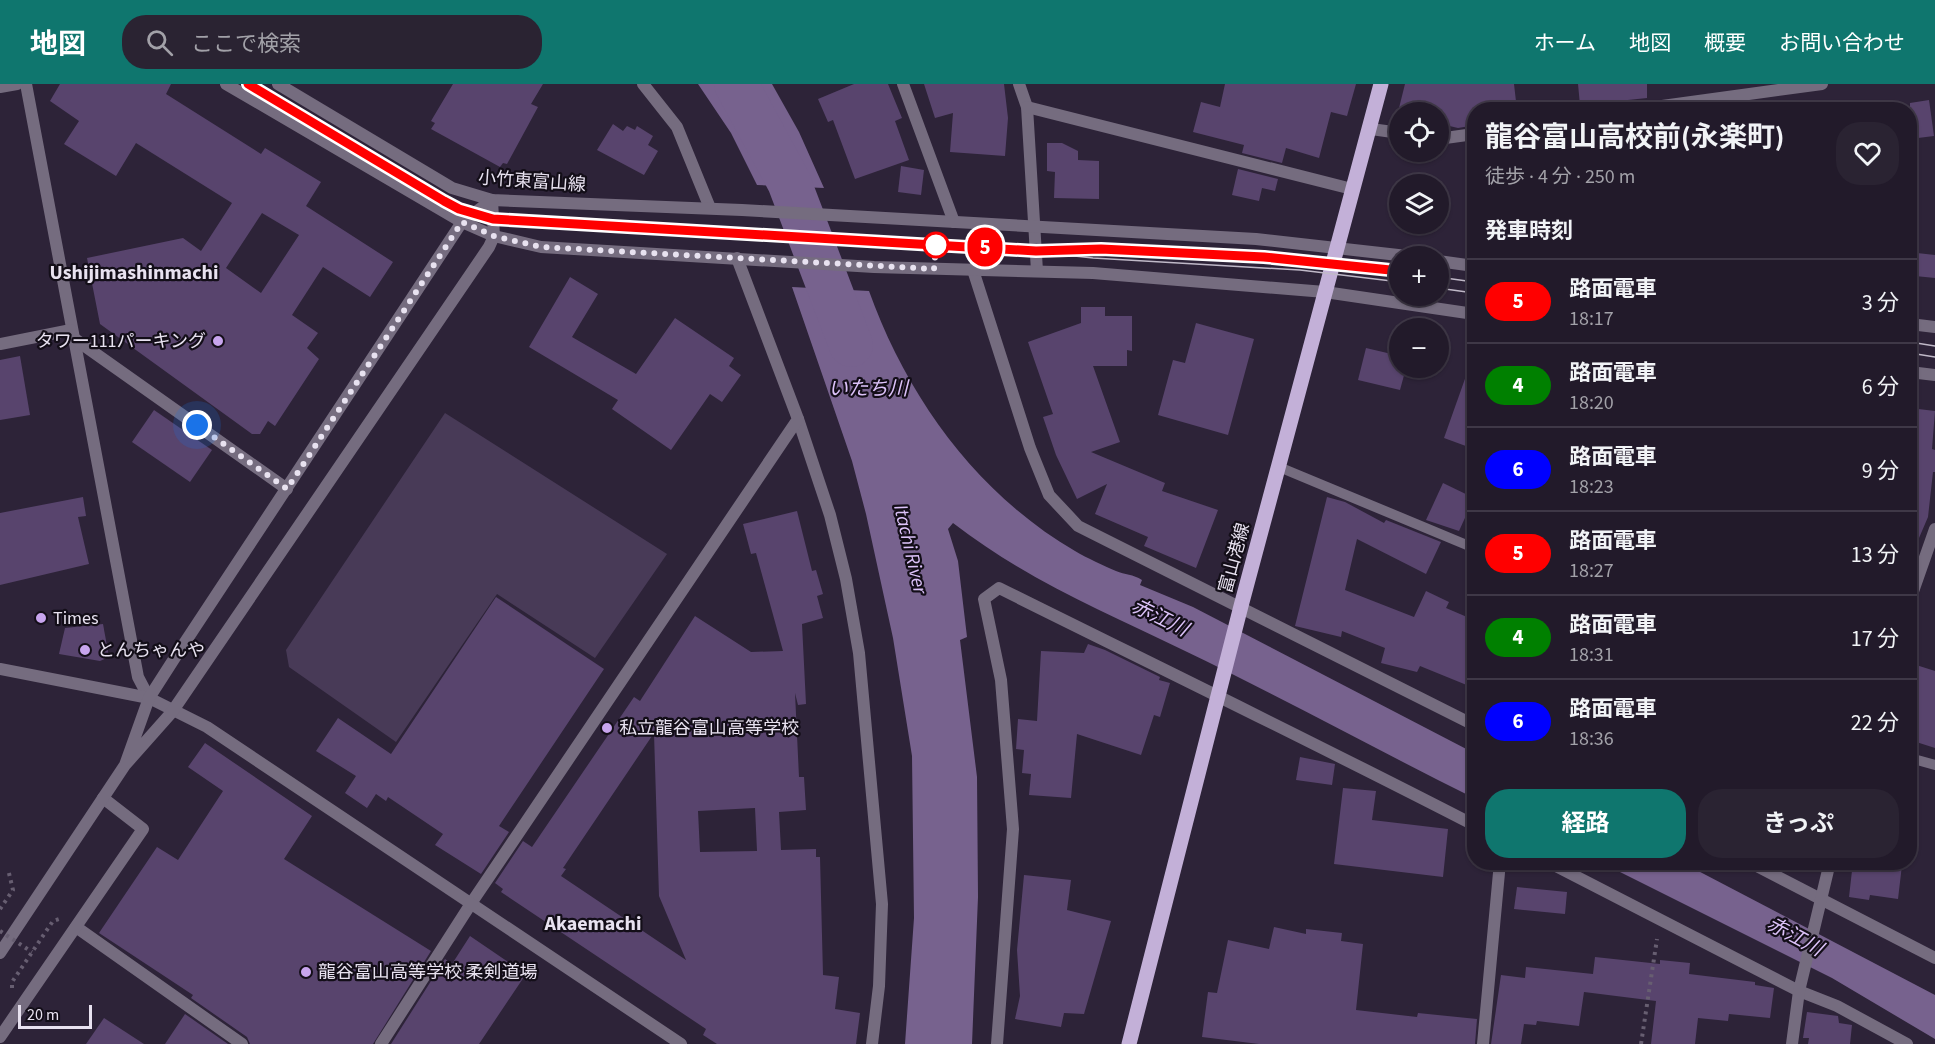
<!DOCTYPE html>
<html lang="ja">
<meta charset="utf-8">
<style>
body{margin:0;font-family:"Source Sans 3","Noto Sans JP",sans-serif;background:#2a2332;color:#f1f3f6;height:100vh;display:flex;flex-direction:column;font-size:22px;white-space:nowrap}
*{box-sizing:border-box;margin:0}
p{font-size:20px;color:#a2a1a8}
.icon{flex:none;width:33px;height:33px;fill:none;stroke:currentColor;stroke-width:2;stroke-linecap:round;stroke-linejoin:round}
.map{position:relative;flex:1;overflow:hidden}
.drawer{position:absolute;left:1467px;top:18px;width:450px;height:768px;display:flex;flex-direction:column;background:#221a2a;border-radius:24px;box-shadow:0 2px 4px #0004,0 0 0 2px #3f3847}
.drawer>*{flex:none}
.badge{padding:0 12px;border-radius:20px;font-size:21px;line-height:39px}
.buttons{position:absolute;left:1389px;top:18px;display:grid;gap:12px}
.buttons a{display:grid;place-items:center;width:60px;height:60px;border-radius:50%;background:#221a2a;box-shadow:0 2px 4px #0004,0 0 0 2px #3f3847;font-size:30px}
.scale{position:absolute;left:18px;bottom:15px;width:74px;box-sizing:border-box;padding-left:6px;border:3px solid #e8e2f0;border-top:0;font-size:16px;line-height:21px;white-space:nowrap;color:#e8e2f0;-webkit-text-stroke:4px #130e18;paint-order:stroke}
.you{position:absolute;width:30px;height:30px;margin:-15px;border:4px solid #fff;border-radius:50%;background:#1a73e8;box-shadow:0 0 0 9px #1a73e833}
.map>.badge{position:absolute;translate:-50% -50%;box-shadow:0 0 0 3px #fff}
h2{padding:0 18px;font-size:22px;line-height:54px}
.round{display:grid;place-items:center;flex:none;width:63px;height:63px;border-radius:24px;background:#2a2332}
.summary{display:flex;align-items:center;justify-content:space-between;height:102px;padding:0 18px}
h1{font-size:28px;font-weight:700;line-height:45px}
.button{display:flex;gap:12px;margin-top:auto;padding:12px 18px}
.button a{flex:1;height:69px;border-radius:24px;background:#0f766e;color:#fff;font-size:24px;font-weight:700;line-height:69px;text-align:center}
.button a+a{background:#2a2332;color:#f1f3f6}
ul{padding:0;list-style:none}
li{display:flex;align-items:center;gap:18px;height:84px;padding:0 18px;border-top:2px solid #3f3847}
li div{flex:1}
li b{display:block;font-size:22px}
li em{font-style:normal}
li .badge{min-width:66px;font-weight:700;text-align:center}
header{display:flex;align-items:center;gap:36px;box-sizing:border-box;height:84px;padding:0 30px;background:#0f766e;color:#fff}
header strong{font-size:28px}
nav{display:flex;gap:33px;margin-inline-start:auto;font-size:21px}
.search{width:420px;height:54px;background:#2a2332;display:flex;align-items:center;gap:15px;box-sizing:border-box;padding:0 21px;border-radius:24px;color:#a2a1a8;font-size:22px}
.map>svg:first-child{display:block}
</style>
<header>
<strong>地図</strong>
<div class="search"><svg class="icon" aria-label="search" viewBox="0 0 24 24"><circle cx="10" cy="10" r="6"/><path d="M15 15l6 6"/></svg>ここで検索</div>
<nav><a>ホーム</a><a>地図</a><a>概要</a><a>お問い合わせ</a></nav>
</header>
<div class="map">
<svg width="1935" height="960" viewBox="0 0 1935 960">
<rect width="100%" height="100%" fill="#2d2338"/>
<path fill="#483a57" d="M445,329L667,470L595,574L497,510L396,658L289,583L286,566Z"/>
<g fill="#77628e">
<path d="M698,0H772L799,48L824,104L757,101L731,49Z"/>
<path d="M792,203L869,207C907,313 977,410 1075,467C1087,474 1104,482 1116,487C1125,491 1133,490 1142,496L1140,501L1193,523L1474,669V714C1377,666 1281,613 1183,566C1101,526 1027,496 953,439L948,445L958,477L967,553L960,556L977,693L978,813L972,960H905L914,834L912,672L893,554L866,430L852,377Z"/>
<path d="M1602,779H1683L1935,911V955L1832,894Z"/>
</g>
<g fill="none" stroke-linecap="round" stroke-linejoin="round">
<path stroke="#77628e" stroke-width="44" d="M736,0L789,98L851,261"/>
</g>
<g fill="#58446d" fill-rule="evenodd">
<path d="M60,0H171L166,10L261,70L265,64L321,98L306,122L393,178L370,213L323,183L292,231L318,249L307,264L319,275L275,342L268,337L260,350H252L100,240L87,174L183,154L201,167L232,119L136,59L116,92L64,60L79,37L50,17ZM262,129L299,151L261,209L226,184Z"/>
<path d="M453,0H543L531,20L538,23L507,80L503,79L500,83L431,45L435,39L431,37Z"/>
<path d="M854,0H888L902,34L895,37L909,76L855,95L833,36L828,38L818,15Z"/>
<path d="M924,0H1004L1008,34L1005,72L950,68L953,29L935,34Z"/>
<path d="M1225,0H1356L1347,32L1331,28L1319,74L1286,64L1282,79L1242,69L1244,61L1193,48L1201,18L1220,23Z"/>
<path d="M1405,0H1514L1517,26H1474L1470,42L1458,44L1441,40L1444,28H1398Z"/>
<path d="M1578,0H1647V14L1580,21Z"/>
<path d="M1929,16L1934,52L1910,55V19Z"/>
<path d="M613,40L623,47L627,42L635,46L637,42L653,52L648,61L658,67L644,91L597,66Z"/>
<path d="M1047,59H1062L1078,67V76L1099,77V115L1054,114L1055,88L1047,87Z"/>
<path d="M901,82L924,86L921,111L898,108Z"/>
<path d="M1238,85L1278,95L1275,107L1262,104L1259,117L1232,111Z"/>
<path d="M1917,169L1935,171V194L1915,192Z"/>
<path d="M570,193L598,210L572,253L636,290L675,234L734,274L729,282L741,291L722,318L710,310L671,366L612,325L618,316L529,263Z"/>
<path d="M1081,223H1105V232H1132V267L1127,266V282H1093L1120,358L1091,368L1165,399L1162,407L1218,426L1196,484L1144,462L1148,453L1095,430L1107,400L1077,415L1056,371L1043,333L1053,330L1028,258L1081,239Z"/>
<path d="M1196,239L1254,255L1228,351L1158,331L1173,276L1185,279Z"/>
<path d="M1366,264L1400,272V284H1406L1400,306L1358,296Z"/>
<path d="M20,272L30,331L0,336V276Z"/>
<path d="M1472,275L1474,276V365L1444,354Z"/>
<path d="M1910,324L1935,327L1932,365L1935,366V388H1933L1928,433L1910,475Z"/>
<path d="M154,326L212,366L190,398L132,358Z"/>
<path d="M1443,399L1474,414L1459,447L1426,436Z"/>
<path d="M83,413L86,432L78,433L89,480L0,501V429Z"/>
<path d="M1327,413L1345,418L1384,439L1386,436L1441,458L1426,490L1357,455L1345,506L1414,533L1426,507L1449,518L1446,524L1474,536V604L1420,582L1417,588L1381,579L1385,564L1342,547L1341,553L1295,542Z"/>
<path d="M797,427L812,487L816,486L823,510L817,512L823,534L802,540L806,620L798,621L795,609L799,693H804L806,726L779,728L781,766L816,765V773H820L823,891L839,893L835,925L860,929L856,960H717L703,951L706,945L501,808L503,805L495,799L523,757L532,763L634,613L640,617L695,532L751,568L783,567L756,469L751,470L743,440ZM654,649L659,812L686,876L561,792L566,785L563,784ZM755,724L757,767L700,768L698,727Z"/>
<path d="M496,513L604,585L499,742L509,748L481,790L435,761L443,750L388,713L386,717L376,710L367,724L345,709L356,692L316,667L338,634L391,670Z"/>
<path d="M103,540L109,573L100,577L59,570L65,544Z"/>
<path d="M1088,560L1105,566L1160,593L1159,596L1170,599L1160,633L1154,631L1141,671L1077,650L1071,714L1029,711L1031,690L1022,689L1024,666L1016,665L1018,635L1037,637L1041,567L1084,569Z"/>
<path d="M1910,579L1935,587V664L1910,656Z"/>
<path d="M205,659L312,732L284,775L431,867L373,960H250L247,953L191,914L193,911L99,849L157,763L178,776L223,707L188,683Z"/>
<path d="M1300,673L1335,680L1332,701L1296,696Z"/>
<path d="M1343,704L1376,707L1372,736L1448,745L1443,793L1334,780Z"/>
<path d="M1853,778L1902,781L1898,815L1870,811L1869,816L1849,813Z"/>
<path d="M1024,791L1071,796L1067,826L1111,837L1084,930L1064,929L1061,943L1015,935L1020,912L1017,866Z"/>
<path d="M1517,803L1567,808L1565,830L1514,825Z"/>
<path d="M1274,843L1306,850V845L1342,849L1341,857L1363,860L1356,926L1417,933L1418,929L1477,935L1475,960H1259L1202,953L1208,908L1217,909L1228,856L1269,865Z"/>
<path d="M470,852L526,890L479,960H391L445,875L452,880Z"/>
<path d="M1595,873L1660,880V876L1690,879L1689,890L1755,898V901L1774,904L1770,934L1729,930L1728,937L1698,934L1695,960H1651L1656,917L1584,908L1579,942L1537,937L1536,941L1524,940L1521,960H1491L1501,891L1525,894L1526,883L1593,890Z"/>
<path d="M1807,928L1838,932L1839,939L1852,941L1850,960H1808L1809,954H1803Z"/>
<path d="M185,930L228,960H165Z"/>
<path d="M104,934L144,960H86Z"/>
</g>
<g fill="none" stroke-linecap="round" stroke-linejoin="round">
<g stroke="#675e71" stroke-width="4" stroke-dasharray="3 4.5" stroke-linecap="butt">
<path d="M0,825L13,806L8,785"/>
<path d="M12,904V898L53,837L59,835"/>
<path d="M1641,960L1657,855"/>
</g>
<g stroke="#756c7f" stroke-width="10">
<path d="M1279,383L1474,464"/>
<path d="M1910,674L1935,681"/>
</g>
<g stroke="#756c7f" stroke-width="12">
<path d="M26,0L138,593L149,614"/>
<path d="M643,0L677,43L710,124"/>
<path d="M903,0L954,138"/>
<path d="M1019,0L1027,23L1037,187"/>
<path d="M0,3L17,0"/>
<path d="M1027,23L1352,105"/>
<path d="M1633,26L1822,0"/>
<path d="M1371,45L1400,49"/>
<path d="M1438,55L1474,50"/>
<path d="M973,186L1030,364L1049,411L1078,442L1474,641"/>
<path d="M72,253L287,405"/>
<path d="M0,260L71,246"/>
<path d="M798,335L830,431L846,495L859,569L882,820L879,902L872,960"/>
<path d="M1910,516L1935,445"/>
<path d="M1548,778L1799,907L1837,922L1907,960"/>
<path d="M1749,778L1935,874"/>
<path d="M76,843L242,960"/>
<path d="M0,953L143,745L103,714"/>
<path d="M381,960L472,818L798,335L737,174"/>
<path d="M997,960L1013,745L1001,596L984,515L999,504C1158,583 1317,660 1474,741"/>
<path d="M1483,960L1500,778"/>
<path d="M1792,960L1799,907L1830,778"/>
</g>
<g stroke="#756c7f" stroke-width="12">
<path d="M226,0L462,138L494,152L541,163L874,183L1093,189L1325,208L1474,230"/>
<path d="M278,0L452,104L492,116L742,126L1256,155L1407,172"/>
<path d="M1438,177L1474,182"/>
<path d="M1910,240L1935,243"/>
<path d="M1910,288L1935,291"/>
<path d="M0,585L149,614L207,643L681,960"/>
<path d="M0,869L125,681L149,614L174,575L462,138L492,116L494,152L489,163L172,628L125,681"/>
</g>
<path stroke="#c3b0d8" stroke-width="15" d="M1129,960L1241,522L1381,0"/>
<g stroke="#c0b9c8" stroke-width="1.5">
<path d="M248,0L444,117L459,125L493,135L1010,165L1093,174L1300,186L1400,198"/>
<path d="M1089,165L1264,173L1333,178L1400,187"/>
<path d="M1438,193L1474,198"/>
<path d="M1438,204L1474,209"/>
<path d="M1910,258L1935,262"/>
<path d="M1910,269L1935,273"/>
</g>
<path stroke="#675e71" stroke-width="4" stroke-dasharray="3 4.5" stroke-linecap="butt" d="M0,847L32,868"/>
</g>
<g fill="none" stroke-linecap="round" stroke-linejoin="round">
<defs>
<path id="line" d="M248,0L444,117L459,125L493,135L1036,167L1101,165L1264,173L1400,187"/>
</defs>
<use href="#line" stroke="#fff" stroke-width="14"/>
<use href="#line" stroke="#f00" stroke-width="9"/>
<path stroke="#e8e2f0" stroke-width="6" stroke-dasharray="0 10.8" d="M197,341L287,405L462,138L494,152L541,163L934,185L936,161"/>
</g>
<circle fill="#fff" stroke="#f00" stroke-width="3" cx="936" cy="161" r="12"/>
<g fill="#c8a5ee" stroke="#130e18" stroke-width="2">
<circle cx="218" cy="257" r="6"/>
<circle cx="41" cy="534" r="6"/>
<circle cx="85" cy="566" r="6"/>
<circle cx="607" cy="644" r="6"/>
<circle cx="306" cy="888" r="6"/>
</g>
<g text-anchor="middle" stroke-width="4.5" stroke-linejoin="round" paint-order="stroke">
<g font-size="18" fill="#e8e2f0" stroke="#130e18">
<text transform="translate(532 97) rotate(4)" y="6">小竹東富山線</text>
<text transform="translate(1234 474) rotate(-75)" y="6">富山港線</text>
</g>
<g font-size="18" fill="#e8e2f0" stroke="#130e18" text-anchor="start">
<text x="206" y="263" text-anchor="end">タワー111パーキング</text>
<text x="53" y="540">Times</text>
<text x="97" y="572">とんちゃんや</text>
<text x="619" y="650">私立龍谷富山高等学校</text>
<text x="318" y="894">龍谷富山高等学校 柔剣道場</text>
</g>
<g font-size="20" font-weight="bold" fill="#e8e2f0" stroke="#130e18">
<text x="134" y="195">Ushijimashinmachi</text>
<text x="593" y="846">Akaemachi</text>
</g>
<g font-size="20" font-style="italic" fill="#dcc2f9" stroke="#130e18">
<text x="868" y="311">いたち川</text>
<text transform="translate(911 465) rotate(77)" y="7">Itachi River</text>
<text transform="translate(1160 533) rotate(26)" y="7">赤江川</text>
<text transform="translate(1795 852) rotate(28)" y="7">赤江川</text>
</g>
</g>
</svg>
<div class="buttons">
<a><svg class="icon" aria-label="locate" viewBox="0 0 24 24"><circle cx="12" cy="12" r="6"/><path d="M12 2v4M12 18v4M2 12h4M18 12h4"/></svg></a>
<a><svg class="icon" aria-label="layers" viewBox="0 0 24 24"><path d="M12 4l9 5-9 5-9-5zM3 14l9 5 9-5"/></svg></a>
<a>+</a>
<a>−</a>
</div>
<div class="scale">20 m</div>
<div class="you" style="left:197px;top:341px"></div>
<b class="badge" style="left:985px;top:163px;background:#f00;color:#fff">5</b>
<section class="drawer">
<div class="summary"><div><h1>龍谷富山高校前(永楽町)</h1><p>徒歩 · 4 分 · 250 m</p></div><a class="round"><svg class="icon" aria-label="heart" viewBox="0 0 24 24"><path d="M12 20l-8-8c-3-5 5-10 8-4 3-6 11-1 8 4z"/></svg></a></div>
<h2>発車時刻</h2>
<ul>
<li><span class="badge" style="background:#f00;color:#fff">5</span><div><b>路面電車</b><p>18:17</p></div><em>3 分</em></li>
<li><span class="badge" style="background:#008000;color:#fff">4</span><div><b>路面電車</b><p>18:20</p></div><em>6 分</em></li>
<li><span class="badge" style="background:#00f;color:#fff">6</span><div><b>路面電車</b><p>18:23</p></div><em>9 分</em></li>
<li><span class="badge" style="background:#f00;color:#fff">5</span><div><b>路面電車</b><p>18:27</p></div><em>13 分</em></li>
<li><span class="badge" style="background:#008000;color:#fff">4</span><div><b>路面電車</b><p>18:31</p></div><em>17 分</em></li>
<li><span class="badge" style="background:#00f;color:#fff">6</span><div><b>路面電車</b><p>18:36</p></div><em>22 分</em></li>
</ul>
<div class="button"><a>経路</a><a>きっぷ</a></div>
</section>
</div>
